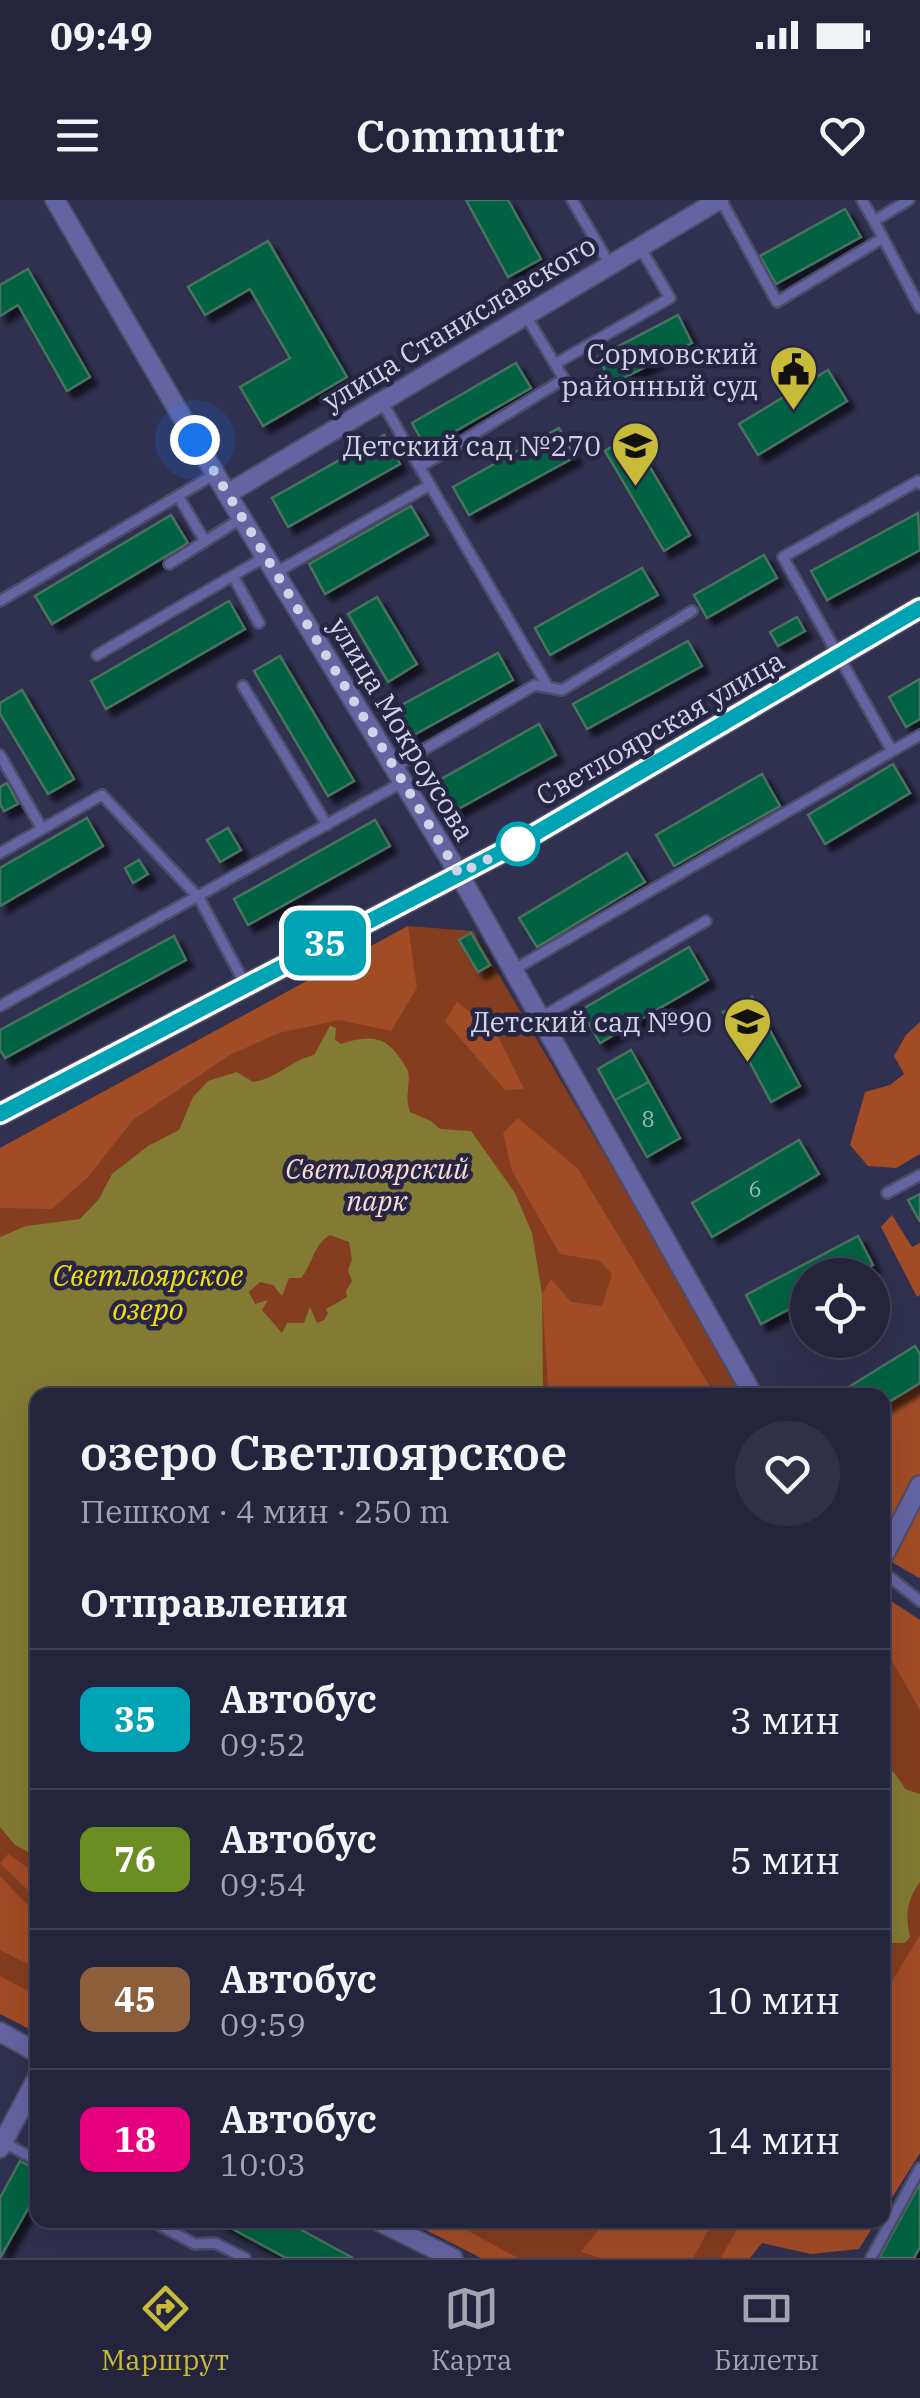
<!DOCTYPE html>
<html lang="ru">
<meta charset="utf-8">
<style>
body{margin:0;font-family:"IBM Plex Serif",serif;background:#303047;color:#f1f3f6;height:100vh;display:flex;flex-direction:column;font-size:38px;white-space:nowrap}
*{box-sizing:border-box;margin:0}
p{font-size:32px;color:#a3a4af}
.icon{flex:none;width:55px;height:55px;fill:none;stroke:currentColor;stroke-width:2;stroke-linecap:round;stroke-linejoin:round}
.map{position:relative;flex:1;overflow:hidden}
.sheet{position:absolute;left:30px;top:1188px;width:860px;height:840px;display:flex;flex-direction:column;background:#24243c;border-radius:20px;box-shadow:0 10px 40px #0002,0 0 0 2px #414156}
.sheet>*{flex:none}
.badge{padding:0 20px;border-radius:15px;font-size:35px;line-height:65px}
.buttons{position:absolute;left:790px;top:1058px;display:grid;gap:20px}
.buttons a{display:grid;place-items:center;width:100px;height:100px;border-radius:50%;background:#24243c;box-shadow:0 10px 40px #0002,0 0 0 2px #414156;font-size:50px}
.you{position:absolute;width:50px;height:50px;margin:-25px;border:8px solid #fff;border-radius:50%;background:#1a73e8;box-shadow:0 0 0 15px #1a73e833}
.map>.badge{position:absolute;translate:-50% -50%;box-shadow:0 0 0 5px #fff}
h2{padding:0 50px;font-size:38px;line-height:90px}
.round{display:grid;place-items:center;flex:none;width:105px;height:105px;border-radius:52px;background:#303047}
.headline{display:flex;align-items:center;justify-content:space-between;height:170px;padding:0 50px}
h1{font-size:48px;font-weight:600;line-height:75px}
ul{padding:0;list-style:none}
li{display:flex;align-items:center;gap:30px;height:140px;padding:0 50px;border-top:2px solid #414156}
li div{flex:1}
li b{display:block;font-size:38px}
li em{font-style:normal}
li .badge{min-width:110px;font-weight:700;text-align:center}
.status{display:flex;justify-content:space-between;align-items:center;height:70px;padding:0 50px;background:#24243c;direction:ltr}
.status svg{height:28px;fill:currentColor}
header{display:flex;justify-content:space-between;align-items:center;height:130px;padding:0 50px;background:#24243c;font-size:45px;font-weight:600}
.tabs{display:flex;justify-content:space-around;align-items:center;height:140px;border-top:2px solid #414156;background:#24243c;font-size:28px;color:#a3a4af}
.tabs a{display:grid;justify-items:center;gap:5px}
.tabs .current{color:#c9bb3a}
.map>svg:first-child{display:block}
</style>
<div class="status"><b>09:49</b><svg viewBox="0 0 49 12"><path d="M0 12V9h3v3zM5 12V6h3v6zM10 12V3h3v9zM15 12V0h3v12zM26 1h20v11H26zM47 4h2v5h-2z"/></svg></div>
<header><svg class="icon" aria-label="menu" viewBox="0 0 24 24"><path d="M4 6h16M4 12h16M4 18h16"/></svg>Commutr<svg class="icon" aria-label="heart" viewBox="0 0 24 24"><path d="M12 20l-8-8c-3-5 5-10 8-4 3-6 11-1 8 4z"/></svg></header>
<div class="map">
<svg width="920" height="2058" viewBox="0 0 920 2058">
<defs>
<filter id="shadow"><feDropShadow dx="7" dy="7" stdDeviation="2.5" flood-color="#0009"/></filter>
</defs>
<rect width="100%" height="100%" fill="#303050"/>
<g fill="#843d1f">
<path d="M408,726L473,731L746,1195H38L37,1811L0,1791V948Z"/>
<path d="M882,1430L920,1499V1754L882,1828Z"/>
<path d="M427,2020H755L729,2058H498Z"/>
</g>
<g fill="#a24c26">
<path d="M408,726L417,788L391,831L339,820L279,833L230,855L133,920L88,977L52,1009L0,1008V948Z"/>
<path d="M457,802L497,834L524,889L505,890L445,821Z"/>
<path d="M920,822V954L896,968L868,966L850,945L865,892L890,885L904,874L894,856L906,835Z"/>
<path d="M518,918L578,969L715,1195H555L548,1185L542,1094L551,1079L571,1102L602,1106L612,1074L600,1061L560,1054L512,971L503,933Z"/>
<path d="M892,1015L912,1047L920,1043V1095L917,1097L881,1027Z"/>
<path d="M920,1183V1376L919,1378L883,1357L882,1207Z"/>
<path d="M882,1395L920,1420V1510L883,1445Z"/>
<path d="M8,1654L28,1668H37V1699L0,1663Z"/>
<path d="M0,1676L37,1715V1769L0,1750Z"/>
<path d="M920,1735V1953L883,2012V1796Z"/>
<path d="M0,1776L37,1796V1833L0,1814Z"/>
<path d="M406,2020H448L518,2058H481Z"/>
<path d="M606,2020H714L693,2058H601L581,2052Z"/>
<path d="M742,2020H877L859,2049L811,2054L762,2043L750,2058H721Z"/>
</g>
<g fill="#837b33" fill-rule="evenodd">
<path d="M330,826L336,828L335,840L341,844C364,836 385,834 399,857C400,858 408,870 408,871C411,886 404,894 410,912L431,921L440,929L471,931L515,993L532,1033L542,1094L543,1190L546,1195H38L36,1656L15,1645L0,1627V1037L26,1026L80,1019L99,999L112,974L148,946L179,930L193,897L208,881L237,872L253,882C278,878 290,861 314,855ZM330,1035L349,1042L352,1060L348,1070L352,1081L346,1091L347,1097L326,1109L328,1113L324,1120L317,1123L310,1107L304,1123H287L282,1133L262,1110L268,1100L255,1104L249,1092L260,1082L273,1085L282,1096L289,1078H301C313,1064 313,1045 330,1035Z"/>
<path d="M884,1506L890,1513C890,1528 878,1546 886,1561C891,1571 900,1578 905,1589L920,1594V1682C907,1699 905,1716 910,1737L905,1743H891L883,1751L882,1507Z"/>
</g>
<g fill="#046243" stroke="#49725f" stroke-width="2.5" filter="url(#shadow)">
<path d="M466,0H508L541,59L508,77Z"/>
<path d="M845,9L861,37L776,84L760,56Z"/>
<path d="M268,41L347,177L263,226L240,187L290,158L250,89L205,115L188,87Z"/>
<path d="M28,69L90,177L67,191L18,105L0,116V85Z"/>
<path d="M678,115L692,143L612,184L598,157Z"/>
<path d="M516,163L531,188L426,248L412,223Z"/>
<path d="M828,170L847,201L758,255L739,224Z"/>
<path d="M559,228L575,257L469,315L453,287Z"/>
<path d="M384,235L400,264L288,327L272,298Z"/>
<path d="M631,235L690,335L664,351L605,251Z"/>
<path d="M411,306L428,335L325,394L309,364Z"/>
<path d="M918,313L920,350L827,400L811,371Z"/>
<path d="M171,315L188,343L52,424L35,396Z"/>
<path d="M764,355L777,378L707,418L694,395Z"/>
<path d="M642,368L658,395L550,455L535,428Z"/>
<path d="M377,397L417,464L388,482L348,414Z"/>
<path d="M229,401L245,429L106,509L91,481Z"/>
<path d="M797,417L805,431L778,446L770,432Z"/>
<path d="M688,441L702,466L587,529L573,504Z"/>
<path d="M498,453L513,480L412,536L396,508Z"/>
<path d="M280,456L354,581L328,596L254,471Z"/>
<path d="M920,479V519L906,527L889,497Z"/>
<path d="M22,490L74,579L48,594L0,514V503Z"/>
<path d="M539,524L556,555L451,613L434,583Z"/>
<path d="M893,564L910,593L825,644L808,615Z"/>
<path d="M762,574L780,606L674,666L656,635Z"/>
<path d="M7,583L18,604L4,611L0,604V587Z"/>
<path d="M87,618L103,646L0,706V668Z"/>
<path d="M375,620L390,646L248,725L234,699Z"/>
<path d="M228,628L241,650L220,662L207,640Z"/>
<path d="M627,653L645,682L537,747L519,718Z"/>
<path d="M139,660L148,674L133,683L125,668Z"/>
<path d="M471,733L490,765L478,772L459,740Z"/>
<path d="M174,736L186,760L5,858L0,850V830Z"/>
<path d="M689,747L708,780L600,843L581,810Z"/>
<path d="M752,797L800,886L771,902L723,812Z"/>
<path d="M631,850L649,882L615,900L598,869Z"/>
<path d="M649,882L680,938L647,957L615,900Z"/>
<path d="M799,940L819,974L712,1037L692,1003Z"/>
<path d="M920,994V1022L908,1000Z"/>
<path d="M858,1036L873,1065L854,1075H808V1099L761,1124L746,1095Z"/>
<path d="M915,1146L920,1154V1183L882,1206V1195H836Z"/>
<path d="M20,1961L38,1971V1991L0,2058V1998Z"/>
<path d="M920,1983V2047L914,2058H879Z"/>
<path d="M216,2020H283L353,2058H286Z"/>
</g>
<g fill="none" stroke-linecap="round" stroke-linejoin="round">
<defs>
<g id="lane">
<path d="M572,0L610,65"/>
<path d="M721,0L777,102L883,38"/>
<path d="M862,0L874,21L909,0"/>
<path d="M874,21L920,108"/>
<path d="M555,164L670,98L640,47"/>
<path d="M420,267L564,179L526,116"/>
<path d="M430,285L548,487"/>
<path d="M178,296L205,341"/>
<path d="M169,364L242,318"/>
<path d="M275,373L430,285L382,202"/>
<path d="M233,376L259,423"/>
<path d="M0,401L215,274"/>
<path d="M97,455L265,357"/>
<path d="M243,486L327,625"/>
<path d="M892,551L783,357L918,281L920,284"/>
<path d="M0,555L42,629L0,653"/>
<path d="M394,567L535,485L562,490L692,411"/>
<path d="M42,629L102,595L199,698L245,784"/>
<path d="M513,770L920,535"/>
<path d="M0,806L403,582"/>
<path d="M540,818L706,721"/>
<path d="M887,993L920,975"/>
<path d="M882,1371L920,1401"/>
<path d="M3,1942L38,1961"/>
<path d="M150,2020L195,2044L215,2043L245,2058"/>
<path d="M871,2058L920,1968"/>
</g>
<g id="street">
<path d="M55,0L227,294L459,674L753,1195"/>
<path d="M227,294L719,0"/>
<path d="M882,1359L920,1285"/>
<path d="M0,1832L38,1853"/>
<path d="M0,1948L38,1876"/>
<path d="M376,2020L453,2058"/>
</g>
<path id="secondary" d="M0,914L519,643L920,408"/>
</defs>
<use href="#lane" stroke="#4d4d6b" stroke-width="14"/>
<use href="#street" stroke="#4d4d6b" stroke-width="22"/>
<use href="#secondary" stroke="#4d4d6b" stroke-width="25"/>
<use href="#lane" stroke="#6564a3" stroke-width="9"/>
<use href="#street" stroke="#6564a3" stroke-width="18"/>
<use href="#secondary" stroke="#807de1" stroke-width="20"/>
</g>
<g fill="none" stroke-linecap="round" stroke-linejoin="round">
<defs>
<path id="line" d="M0,914L519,643L920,408"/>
</defs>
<use href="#line" stroke="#fff" stroke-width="22"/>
<use href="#line" stroke="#00a3b4" stroke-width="15"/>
<path stroke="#d1d3e7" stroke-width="10" stroke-dasharray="0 18" d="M195,240L459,674L518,644"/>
</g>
<defs>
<symbol id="civic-pin" viewBox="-11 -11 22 30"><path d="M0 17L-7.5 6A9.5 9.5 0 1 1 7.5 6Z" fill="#c9bb3a" stroke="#262644"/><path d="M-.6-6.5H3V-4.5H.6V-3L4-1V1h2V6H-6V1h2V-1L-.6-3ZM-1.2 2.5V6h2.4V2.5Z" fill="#111"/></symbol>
<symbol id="school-pin" viewBox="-11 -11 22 30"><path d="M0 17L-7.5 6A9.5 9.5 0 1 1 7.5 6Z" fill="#c9bb3a" stroke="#262644"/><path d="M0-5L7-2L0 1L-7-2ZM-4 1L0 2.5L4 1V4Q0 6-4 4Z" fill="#111"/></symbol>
</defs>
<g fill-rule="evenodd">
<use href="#civic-pin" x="766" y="142" width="55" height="75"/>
<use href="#school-pin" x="608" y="218" width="55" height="75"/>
<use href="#school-pin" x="720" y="794" width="55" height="75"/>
</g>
<circle fill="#fff" stroke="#00a3b4" stroke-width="5" cx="518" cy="644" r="20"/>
<g text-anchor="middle" stroke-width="9" stroke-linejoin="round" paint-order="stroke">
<g font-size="22" fill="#9eb7be">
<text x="648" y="927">8</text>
<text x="755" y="997">6</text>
</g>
<g font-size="28" fill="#d1d3e7" stroke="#262644">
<text transform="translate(459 123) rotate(-31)" y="10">улица Станиславского</text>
<text transform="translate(660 528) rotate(-30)" y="10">Светлоярская улица</text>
<text transform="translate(402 529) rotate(59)" y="10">улица Мокроусова</text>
</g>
<g font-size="28" fill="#d1d3e7" stroke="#262644" text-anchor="end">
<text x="758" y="164">Сормовский<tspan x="758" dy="32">районный суд</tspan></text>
<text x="601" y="256">Детский сад №270</text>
<text x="712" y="832">Детский сад №90</text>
</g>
<g font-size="28" font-style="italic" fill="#fadcd0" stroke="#262644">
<text x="377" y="979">Светлоярский<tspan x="377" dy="32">парк</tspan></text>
</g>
<g font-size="30" font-style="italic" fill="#f4e00e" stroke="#262644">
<text x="148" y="1086">Светлоярское<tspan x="148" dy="34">озеро</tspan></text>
</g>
</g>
</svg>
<div class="buttons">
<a><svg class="icon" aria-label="locate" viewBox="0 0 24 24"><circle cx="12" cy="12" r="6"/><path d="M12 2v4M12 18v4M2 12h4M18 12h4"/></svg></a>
</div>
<div class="you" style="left:195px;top:240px"></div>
<b class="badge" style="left:325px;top:743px;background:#00a3b4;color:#fff">35</b>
<section class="sheet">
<div class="headline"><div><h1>озеро Светлоярское</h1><p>Пешком · 4 мин · 250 m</p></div><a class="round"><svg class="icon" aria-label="heart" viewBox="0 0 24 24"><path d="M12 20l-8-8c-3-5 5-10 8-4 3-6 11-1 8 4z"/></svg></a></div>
<h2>Отправления</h2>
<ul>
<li><span class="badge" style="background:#00a3b4;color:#fff">35</span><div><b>Автобус</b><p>09:52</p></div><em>3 мин</em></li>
<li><span class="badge" style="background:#6b8e23;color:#fff">76</span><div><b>Автобус</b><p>09:54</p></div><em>5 мин</em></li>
<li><span class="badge" style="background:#8b5e3c;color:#fff">45</span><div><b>Автобус</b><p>09:59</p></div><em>10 мин</em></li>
<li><span class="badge" style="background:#e6007e;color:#fff">18</span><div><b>Автобус</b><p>10:03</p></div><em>14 мин</em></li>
</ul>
</section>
</div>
<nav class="tabs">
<a class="current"><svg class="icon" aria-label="directions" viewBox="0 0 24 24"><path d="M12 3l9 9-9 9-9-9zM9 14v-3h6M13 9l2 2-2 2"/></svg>Маршрут</a>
<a><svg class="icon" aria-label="map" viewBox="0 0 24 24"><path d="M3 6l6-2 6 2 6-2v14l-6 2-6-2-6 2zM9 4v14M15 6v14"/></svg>Карта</a>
<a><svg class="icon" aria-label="tickets" viewBox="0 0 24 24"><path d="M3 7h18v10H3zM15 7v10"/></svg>Билеты</a>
</nav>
